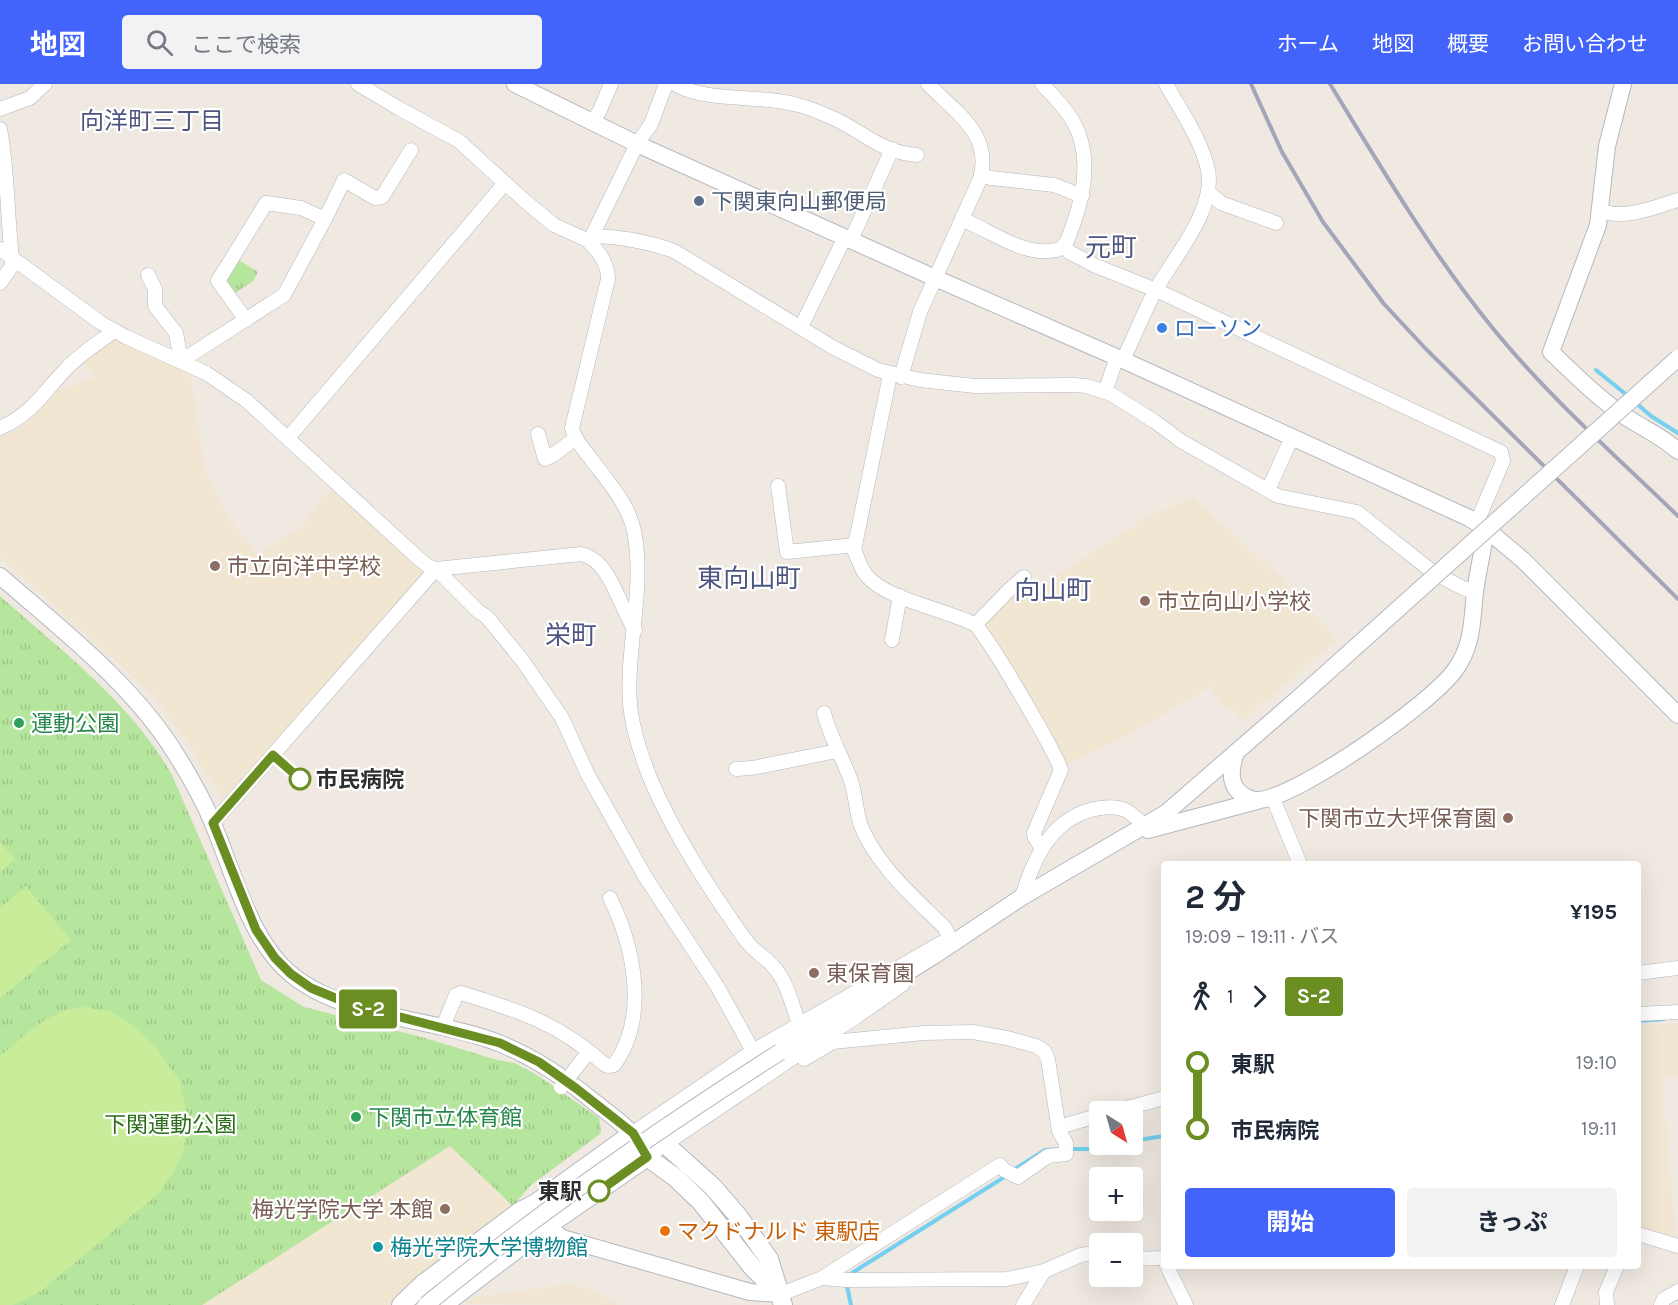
<!DOCTYPE html>
<html lang="ja">
<meta charset="utf-8">
<style>
body{margin:0;font-family:Karla,"Noto Sans JP",sans-serif;background:#f2f2f3;color:#1f2937;height:100vh;display:flex;flex-direction:column;font-size:22px;white-space:nowrap}
*{box-sizing:border-box;margin:0}
p{font-size:20px;color:#747a83}
.icon{flex:none;width:33px;height:33px;fill:none;stroke:currentColor;stroke-width:2;stroke-linecap:round;stroke-linejoin:round}
.map{position:relative;flex:1;overflow:hidden}
.sheet{position:absolute;left:1161px;top:777px;width:480px;height:408px;display:flex;flex-direction:column;background:#fff;border-radius:6px;box-shadow:0 6px 24px #0002}
.sheet>*{flex:none}
.badge{padding:0 12px;border-radius:4px;font-size:21px;line-height:39px}
.needle{width:39px;rotate:143deg}
.tools{position:absolute;left:1089px;top:1017px;display:grid;gap:12px}
.tools a{display:grid;place-items:center;width:54px;height:54px;border-radius:6px;background:#fff;box-shadow:0 6px 24px #0002;font-size:30px}
.map>.badge{position:absolute;translate:-50% -50%;box-shadow:0 0 0 3px #fff}
.legs{display:flex;align-items:center;gap:9px;height:66px;padding:0 24px;font-size:20px}
.legs p{margin-inline-start:auto}
.summary{display:flex;align-items:center;justify-content:space-between;height:102px;padding:0 24px}
h1{font-size:33px;font-weight:700;line-height:45px}
.action{display:flex;gap:12px;margin-top:auto;padding:12px 24px}
.action a{flex:1;height:69px;border-radius:6px;background:#4264fb;color:#fff;font-size:24px;font-weight:700;line-height:69px;text-align:center}
.action a+a{background:#f2f2f3;color:#1f2937}
ul{padding:0 24px;list-style:none}
li{display:flex;align-items:center;gap:21px;height:66px;font-size:22px}
li i{display:grid;place-items:center;width:9px;height:100%;margin:0 8px;background:currentColor}
li i::after{content:'';width:15px;height:15px;margin:-8px;border:4px solid;border-radius:50%;background:#fff}
li p{margin-inline-start:auto}
li:first-child i{background:linear-gradient(#0000 50%,currentColor 0)}
li:last-child i{background:linear-gradient(currentColor 50%,#0000 0)}
header{display:flex;align-items:center;gap:36px;box-sizing:border-box;height:84px;padding:0 30px;background:#4264fb;color:#fff}
header strong{font-size:28px}
nav{display:flex;gap:33px;margin-inline-start:auto;font-size:21px}
.search{width:420px;height:54px;background:#f2f2f3;display:flex;align-items:center;gap:15px;box-sizing:border-box;padding:0 21px;border-radius:6px;color:#747a83;font-size:22px}
.map>svg:first-child{display:block}
</style>
<header>
<strong>地図</strong>
<div class="search"><svg class="icon" aria-label="search" viewBox="0 0 24 24"><circle cx="10" cy="10" r="6"/><path d="M15 15l6 6"/></svg>ここで検索</div>
<nav><a>ホーム</a><a>地図</a><a>概要</a><a>お問い合わせ</a></nav>
</header>
<div class="map">
<svg width="1678" height="1221" viewBox="0 0 1678 1221">
<defs>
<pattern id="grass-tufts" width="24" height="20" patternUnits="userSpaceOnUse" patternTransform="scale(1.5)"><rect width="24" height="20" fill="#b6e59e"/><path d="M3 7l-1-3M5 7V3M7 7l1-3M15 17l-1-3M17 17v-4M19 17l1-3" fill="none" stroke="#9dc588"/></pattern>
</defs>
<rect width="100%" height="100%" fill="#efe9e1"/>
<g fill="#f0e6d1">
<path d="M115,252L190,286L205,388L226,430L259,472L301,442L333,402L425,487L361,564L267,672L226,711L220,714L214,699L203,687L191,663L153,611L0,473V352L15,347L30,336L54,308L95,293L91,285L86,287L82,277Z"/>
<path d="M1192,413L1277,490L1337,556L1242,637L1230,622L1227,624L1209,603L1129,651L1064,682L980,538L1014,507L1024,513L1141,437Z"/>
<path d="M1678,939V992L1662,995L1676,1154L1638,1143V942Z"/>
<path d="M451,1062L513,1122L461,1158L387,1221H202Z"/>
<path d="M571,1200L589,1205L618,1221L465,1220L474,1213Z"/>
</g>
<g fill="url(#grass-tufts)">
<path d="M239,176L258,188L253,197L234,210L227,200L228,192Z"/>
<path d="M0,512C62,567 131,619 172,691L261,896L304,923L425,954L497,976L515,979L537,991L599,1034L601,1046L600,1050L530,1102L513,1122L450,1062L202,1221H0Z"/>
</g>
<g fill="#c9ec9a">
<path d="M0,758L15,775L0,788Z"/>
<path d="M26,802L71,856L0,914V824Z"/>
<path d="M82,923L109,927L130,939L156,964L180,997L188,1038L183,1068L174,1088L158,1110L40,1208L13,1221H0V972C27,950 47,927 82,923Z"/>
</g>
<g fill="none" stroke-linecap="round" stroke-linejoin="round">
<g stroke="#75cff0" stroke-width="4">
<path d="M1596,286L1628,312"/>
<path d="M1636,319L1651,332L1678,349"/>
<path d="M1638,937L1664,935"/>
<path d="M1132,1057L1164,1052"/>
<path d="M1069,1065H1106L1121,1060"/>
<path d="M1012,1087L1045,1066L1061,1065"/>
<path d="M852,1189L1006,1092"/>
<path d="M847,1202L851,1221"/>
</g>
<defs>
<g id="minor">
<path d="M358,0L400,25L459,57L526,118L554,141L587,156C601,146 658,161 674,167L834,264L878,286L920,296L975,302L1074,301L1087,302L1111,310L1154,337L1181,357L1278,412L1357,428L1434,489L1463,504L1475,508"/>
<path d="M675,0C706,19 761,10 798,21C811,24 824,30 837,36C864,49 883,69 917,71"/>
<path d="M0,25L30,14L45,0"/>
<path d="M592,39L600,26L611,0"/>
<path d="M0,45C8,88 7,131 12,174V182L0,199"/>
<path d="M981,91L991,94L1054,101L1082,112"/>
<path d="M1209,109L1221,119L1276,139"/>
<path d="M1600,126C1623,137 1655,123 1678,116"/>
<path d="M962,133L970,139C995,150 1027,173 1056,166C1067,164 1069,151 1073,141C1085,108 1091,71 1074,39C1066,24 1053,12 1042,0"/>
<path d="M325,135L344,96L375,114L382,113L411,66"/>
<path d="M592,152L637,60L651,40L666,0"/>
<path d="M587,156C598,166 608,180 608,195L572,344C575,355 583,365 591,375C609,399 630,421 635,452C644,510 626,564 630,620C632,644 641,671 650,694C674,751 709,804 744,854C753,867 763,871 773,882C787,897 792,921 799,940"/>
<path d="M851,156L892,65"/>
<path d="M1064,161L1069,168L1096,182L1156,206L1501,368L1503,377L1477,438"/>
<path d="M0,165L101,239L126,253L206,289L247,317L418,474L428,482L436,485L478,527L487,533L522,576L562,634L588,691L646,794L717,902L753,967"/>
<path d="M148,191L155,205V222L176,249L181,277"/>
<path d="M801,243L845,153"/>
<path d="M1123,276C1134,253 1144,228 1156,205C1175,172 1216,125 1208,86C1201,55 1181,27 1166,0"/>
<path d="M181,277L284,211L325,135L301,124L266,119L218,197L246,236"/>
<path d="M890,291L854,466C858,474 860,483 866,491C886,516 945,525 974,540C984,545 1056,669 1061,686L1034,749L1035,754L1042,764"/>
<path d="M901,293L920,228L980,95C993,50 955,28 928,0"/>
<path d="M1105,308L1117,273"/>
<path d="M0,344C33,329 42,310 66,285C80,270 98,259 114,247"/>
<path d="M538,350L545,375L553,371L576,354"/>
<path d="M288,354L505,99"/>
<path d="M778,402L787,468L855,461"/>
<path d="M1268,406L1292,353"/>
<path d="M976,540L1008,507L1024,493"/>
<path d="M892,556L900,512"/>
<path d="M824,629C830,653 843,674 851,697C856,712 856,728 861,742C877,782 915,814 945,844L950,855"/>
<path d="M736,685L752,684L837,667"/>
<path d="M1272,712L1300,780"/>
<path d="M213,739L436,485L581,470C611,476 619,523 635,546"/>
<path d="M1022,813C1034,773 1053,731 1100,724C1123,721 1128,726 1144,741"/>
<path d="M1638,889L1678,884"/>
<path d="M1638,930L1678,928"/>
<path d="M443,943L456,911L461,909C517,926 559,939 604,980L608,982L614,981C649,933 634,863 610,814"/>
<path d="M1113,1028L1164,1014"/>
<path d="M1059,1043L1100,1031"/>
<path d="M633,1049L753,967L941,859"/>
<path d="M658,1065L800,969L856,933L903,900"/>
<path d="M1638,1150L1678,1162"/>
<path d="M1132,1175L1164,1174"/>
<path d="M1167,1182L1186,1221"/>
<path d="M822,1194L847,1196L1007,1195L1044,1187L1081,1171L1100,1168"/>
<path d="M781,1210L822,1194L1000,1081L1004,1086L1018,1093L1048,1072L1066,1070V1059L1059,1047L1048,975L1044,967L1036,962L1007,954L973,948L924,949L833,958L804,975L800,969"/>
<path d="M1023,1221L1044,1187"/>
<path d="M1562,1221L1577,1182"/>
<path d="M1607,1221L1606,1208L1617,1182"/>
<path d="M1661,1221L1664,1215L1678,1207"/>
</g>
<g id="tertiary">
<path d="M515,0L637,60L935,194L1123,276L1469,434L1486,445L1523,476L1678,631"/>
<path d="M1623,0L1607,62L1598,141L1551,268C1575,291 1599,315 1626,333C1644,345 1662,352 1678,367"/>
<path d="M0,492C62,546 134,601 177,672C190,693 204,717 213,740C234,789 249,856 292,891C346,935 437,934 501,960C535,974 565,994 593,1017C609,1030 628,1042 639,1059"/>
<path d="M1236,668C1232,681 1228,696 1238,707C1243,712 1252,717 1259,716C1298,713 1432,619 1455,586C1473,562 1472,536 1475,508C1478,487 1483,466 1486,445"/>
<path d="M1148,746L1257,717"/>
<path d="M780,968L935,871L1022,813L1166,729L1302,611"/>
<path d="M547,1142L562,1154L750,1208L781,1210"/>
</g>
<g id="secondary">
<path d="M401,1221L423,1200L519,1128L536,1119L633,1049L665,1060L713,1103L738,1132L769,1175L783,1221"/>
<path d="M443,1221L547,1142L647,1073L676,1094L701,1118L753,1184L779,1209"/>
</g>
</defs>
<use href="#minor" stroke="#b4b7c1" stroke-width="15"/>
<use href="#tertiary" stroke="#b4b7c1" stroke-width="18"/>
<use href="#secondary" stroke="#b4b7c1" stroke-width="20"/>
<use href="#minor" stroke="#fff" stroke-width="14"/>
<use href="#tertiary" stroke="#fff" stroke-width="16"/>
<use href="#secondary" stroke="#fff" stroke-width="18"/>
<g stroke="#a3a6b8" stroke-width="4">
<path d="M1251,0L1282,68L1323,138L1384,220L1425,264L1678,515"/>
<path d="M1330,0C1382,85 1432,170 1495,247C1550,314 1616,372 1678,432"/>
</g>
<defs>
<path id="minor-bridge" d="M561,1003L584,974"/>
<g id="tertiary-bridge">
<path d="M1302,611L1678,274"/>
<path d="M426,1221C536,1130 659,1045 780,968"/>
</g>
</defs>
<use href="#minor-bridge" stroke="#b4b7c1" stroke-width="15" stroke-linecap="butt"/>
<use href="#tertiary-bridge" stroke="#b4b7c1" stroke-width="18" stroke-linecap="butt"/>
<use href="#minor-bridge" stroke="#fff" stroke-width="14"/>
<use href="#tertiary-bridge" stroke="#fff" stroke-width="16"/>
</g>
<g fill="none" stroke-linecap="round" stroke-linejoin="round">
<defs>
<path id="line-1" d="M300,695L273,671L213,739L256,846L275,874L291,890L311,904L350,920L500,959L539,978L577,1005L633,1049L647,1073L599,1107"/>
</defs>
<use href="#line-1" stroke="#fff" stroke-width="14"/>
<use href="#line-1" stroke="#6b8e23" stroke-width="9"/>
</g>
<circle fill="#5c6f8a" stroke="#fff" stroke-width="2" cx="699" cy="117" r="6"/>
<circle fill="#3f7fe0" stroke="#fff" stroke-width="2" cx="1162" cy="244" r="6"/>
<g fill="#8d6e63" stroke="#fff" stroke-width="2">
<circle cx="215" cy="482" r="6"/>
<circle cx="1145" cy="517" r="6"/>
<circle cx="1508" cy="734" r="6"/>
<circle cx="814" cy="889" r="6"/>
<circle cx="445" cy="1125" r="6"/>
</g>
<g fill="#2e9e5b" stroke="#fff" stroke-width="2">
<circle cx="19" cy="639" r="6"/>
<circle cx="356" cy="1033" r="6"/>
</g>
<g fill="#fff" stroke="#6b8e23" stroke-width="3">
<circle cx="300" cy="695" r="10"/>
<circle cx="599" cy="1107" r="10"/>
</g>
<circle fill="#e8710a" stroke="#fff" stroke-width="2" cx="665" cy="1147" r="6"/>
<circle fill="#0f9aa8" stroke="#fff" stroke-width="2" cx="378" cy="1163" r="6"/>
<g text-anchor="middle" stroke-width="4.5" stroke-linejoin="round" paint-order="stroke">
<g font-size="22" fill="#4e5e75" stroke="#fff" text-anchor="start">
<text x="711" y="125">下関東向山郵便局</text>
</g>
<g font-size="22" fill="#366cbe" stroke="#fff" text-anchor="start">
<text x="1174" y="252">ローソン</text>
</g>
<g font-size="22" fill="#785e54" stroke="#fff" text-anchor="start">
<text x="227" y="490">市立向洋中学校</text>
<text x="1157" y="525">市立向山小学校</text>
<text x="1496" y="742" text-anchor="end">下関市立大坪保育園</text>
<text x="826" y="897">東保育園</text>
<text x="433" y="1133" text-anchor="end">梅光学院大学 本館</text>
</g>
<g font-size="22" fill="#27864d" stroke="#fff" text-anchor="start">
<text x="31" y="647">運動公園</text>
<text x="368" y="1041">下関市立体育館</text>
</g>
<g font-size="22" font-weight="bold" fill="#2e2e2e" stroke="#fff" text-anchor="start">
<text x="316" y="703">市民病院</text>
<text x="582" y="1115" text-anchor="end">東駅</text>
</g>
<g font-size="22" fill="#2c6e1b" stroke="#fff">
<text x="170" y="1048">下関運動公園</text>
</g>
<g font-size="22" fill="#c56008" stroke="#fff" text-anchor="start">
<text x="677" y="1155">マクドナルド 東駅店</text>
</g>
<g font-size="22" fill="#0d838f" stroke="#fff" text-anchor="start">
<text x="390" y="1171">梅光学院大学博物館</text>
</g>
<g font-size="24" fill="#4d5680" stroke="#fff">
<text x="152" y="45">向洋町三丁目</text>
</g>
<g font-size="26" fill="#4d5680" stroke="#fff">
<text x="1111" y="172">元町</text>
<text x="749" y="503">東向山町</text>
<text x="1053" y="515">向山町</text>
<text x="571" y="560">栄町</text>
</g>
</g>
</svg>
<div class="tools">
<a><svg class="needle" viewBox="-14 -14 28 28"><path d="M0-13l5 13h-10z" fill="#e53935"/><path d="M0 13l5-13h-10z" fill="#747a83"/></svg></a>
<a>+</a>
<a>−</a>
</div>
<b class="badge" style="left:368px;top:925px;background:#6b8e23;color:#fff">S-2</b>
<section class="sheet">
<div class="summary"><div><h1>2 分</h1><p>19:09 – 19:11 · バス</p></div><b>¥195</b></div>
<div class="legs"><svg class="icon" aria-label="walk" viewBox="0 0 24 24"><circle cx="13" cy="4" r="2"/><path d="M13 8l-2 6 4 7M11 14l-3 7M7 12l3-4h3l4 4"/></svg>1<svg class="icon" aria-label="forward" viewBox="0 0 24 24"><path d="M9 5l7 7-7 7"/></svg><b class="badge" style="background:#6b8e23;color:#fff">S-2</b></div>
<ul>
<li><i style="color:#6b8e23"></i><b>東駅</b><p>19:10</p></li>
<li><i style="color:#6b8e23"></i><b>市民病院</b><p>19:11</p></li>
</ul>
<div class="action"><a>開始</a><a>きっぷ</a></div>
</section>
</div>
